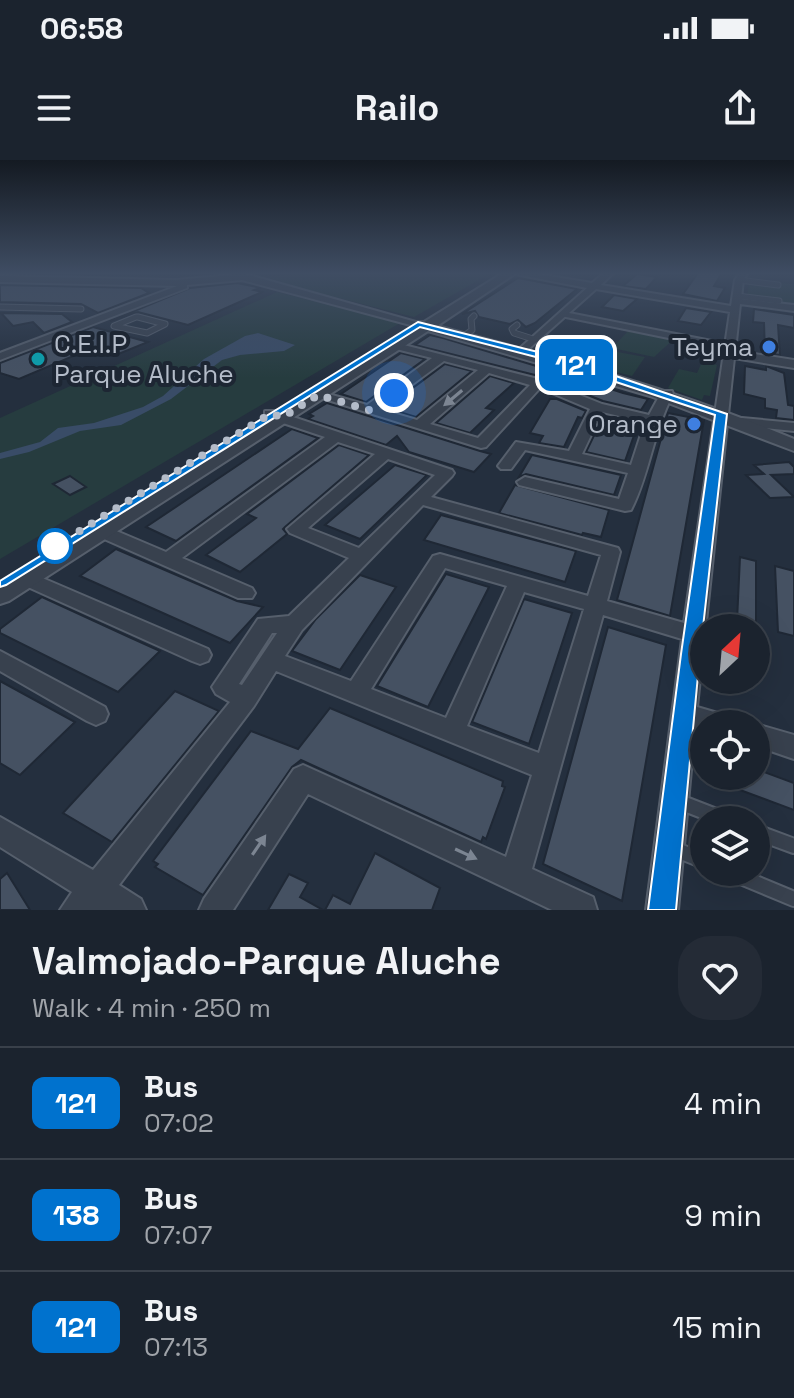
<!DOCTYPE html>
<meta charset="utf-8">
<style>
body{margin:0;font-family:"Space Grotesk",sans-serif;background:#242b36;color:#f1f3f6;height:100vh;display:flex;flex-direction:column;font-size:30px;white-space:nowrap}
*{box-sizing:border-box;margin:0}
p{font-size:26px;color:#a0a4aa}
.icon{flex:none;width:44px;height:44px;fill:none;stroke:currentColor;stroke-width:2;stroke-linecap:round;stroke-linejoin:round}
.map{position:relative;height:750px;overflow:hidden}
.details{display:flex;flex-direction:column;background:#1b232e;flex:1}
.details>*{flex:none}
.badge{padding:0 16px;border-radius:12px;font-size:28px;line-height:52px}
.needle{width:52px;rotate:26deg}
.tools{position:absolute;left:690px;top:454px;display:grid;gap:16px}
.tools a{display:grid;place-items:center;width:80px;height:80px;border-radius:50%;background:#1b232e;box-shadow:0 8px 32px #0002,0 0 0 2px #39404a;font-size:40px}
.you{position:absolute;width:40px;height:40px;margin:-20px;border:6px solid #fff;border-radius:50%;background:#1a73e8;box-shadow:0 0 0 12px #1a73e833}
.map>.badge{position:absolute;translate:-50% -50%;box-shadow:0 0 0 4px #fff}
.round{display:grid;place-items:center;flex:none;width:84px;height:84px;border-radius:32px;background:#242b36}
.summary{display:flex;align-items:center;justify-content:space-between;height:136px;padding:0 32px}
h1{font-size:38px;font-weight:800;line-height:60px}
ul{padding:0;list-style:none}
li{display:flex;align-items:center;gap:24px;height:112px;padding:0 32px;border-top:2px solid #39404a}
li div{flex:1}
li b{display:block;font-size:30px}
li em{font-style:normal}
li .badge{min-width:88px;font-weight:700;text-align:center}
.status{display:flex;justify-content:space-between;align-items:center;height:56px;padding:0 40px;background:#1b232e;direction:ltr}
.status svg{height:22px;fill:currentColor}
header{display:flex;justify-content:space-between;align-items:center;height:104px;padding:0 32px;background:#1b232e;font-size:36px;font-weight:800}
.map>svg:first-child{display:block}
</style>
<div class="status"><b>06:58</b><svg viewBox="0 0 49 12"><path d="M0 12V9h3v3zM5 12V6h3v6zM10 12V3h3v9zM15 12V0h3v12zM26 1h20v11H26zM47 4h2v5h-2z"/></svg></div>
<header><svg class="icon" aria-label="menu" viewBox="0 0 24 24"><path d="M4 6h16M4 12h16M4 18h16"/></svg>Railo<svg class="icon" aria-label="share" viewBox="0 0 24 24"><path d="M12 15V3M7 8l5-5 5 5M5 13v7h14v-7"/></svg></header>
<div class="map">
<svg width="794" height="750" viewBox="0 0 794 750">
<rect width="100%" height="100%" fill="#242f3e"/>
<g fill="#263c3f">
<path d="M296,113H491L414,157L263,119Z"/>
<path d="M771,122L794,124V144L747,136L749,123Z"/>
<path d="M277,132L400,163L0,399V258Z"/>
<path d="M629,170L675,178L654,197L612,188Z"/>
<path d="M579,188L593,191L596,188L645,197L632,216L568,200Z"/>
<path d="M702,202L717,205L710,236L704,235L702,240L668,228L679,209L697,213Z"/>
</g>
<path fill="#394c67" d="M258,173L295,185L284,191L240,195L222,200L171,239L121,265L80,271L29,292L0,299V293L40,282L58,268L94,263L143,247L163,236L204,199L245,176Z"/>
<g fill="#455162" stroke="#1f2835" stroke-width="2">
<path d="M698,113H722L714,126L725,128L717,141L683,134Z"/>
<path d="M637,114L657,117L646,129L623,126Z"/>
<path d="M518,118L577,129L535,163L526,167L518,160L510,164L479,157L475,151L462,154Z"/>
<path d="M237,123L257,127L260,128L254,130L262,132L188,165L138,152L110,161L190,128Z"/>
<path d="M0,125L141,128L149,133L98,153L81,144L0,142Z"/>
<path d="M614,135L637,139L623,151L602,147Z"/>
<path d="M686,148L711,152L701,165L678,161Z"/>
<path d="M754,149L794,155V168L778,165L780,195L765,193L764,163L753,162Z"/>
<path d="M1,153L62,154L72,162L44,173L33,162L13,166Z"/>
<path d="M93,167L148,182L116,195L92,188L19,219L0,213V203Z"/>
<path d="M430,175L443,178L543,208L535,215L415,185Z"/>
<path d="M548,181L571,186L561,195L537,190Z"/>
<path d="M401,193L425,199L366,242L341,234Z"/>
<path d="M445,204L472,211L416,257L386,248Z"/>
<path d="M745,206L766,210V206L784,213L788,245L794,246V260L776,258L777,250L765,248V239L744,234Z"/>
<path d="M490,216L514,223L486,248L494,250L470,273L436,263Z"/>
<path d="M577,218L623,233L648,239L641,250L603,241L568,227Z"/>
<path d="M550,239H557L586,251L582,258L578,257L564,287L539,283L543,276L530,273Z"/>
<path d="M327,243L480,291L491,294L474,312L409,292L397,276L386,285L308,259L313,256L309,254Z"/>
<path d="M668,253L704,260L670,456L617,440Z"/>
<path d="M604,255L638,264L625,301L586,292Z"/>
<path d="M292,269L318,278L176,381L146,367Z"/>
<path d="M339,285L369,295L285,367L283,369L287,374L240,412L206,395L256,358L247,354Z"/>
<path d="M532,295L621,315L614,335L526,314L519,317Z"/>
<path d="M789,302L794,307V314L771,315L794,337L770,338L746,315L764,314L754,305Z"/>
<path d="M395,305L427,315L360,379L325,365Z"/>
<path d="M70,316L86,327L70,335L53,324Z"/>
<path d="M515,325L609,350L601,377L583,373L582,375L499,353Z"/>
<path d="M441,355L576,391L565,422L424,380Z"/>
<path d="M116,389L237,441L263,447L230,483L80,416Z"/>
<path d="M740,397L756,401V467L737,461Z"/>
<path d="M775,406L794,411V476L778,472Z"/>
<path d="M446,414L489,427L428,547L377,526Z"/>
<path d="M360,415L396,427L340,510L292,491L316,459Z"/>
<path d="M42,437L129,477L160,491L118,532L0,473V469Z"/>
<path d="M524,439L572,453L529,584L472,562Z"/>
<path d="M608,467L666,485L622,741L543,704Z"/>
<path d="M0,521L75,562L20,615L0,603Z"/>
<path d="M175,531L219,551L112,682L63,653Z"/>
<path d="M330,548L503,621L502,626L505,627L486,679L483,677L481,682L301,600L292,607L203,735L155,707L158,704L153,701L251,571L298,589Z"/>
<path d="M756,609L794,623V650L705,617L756,616Z"/>
<path d="M375,693L440,728L432,750H325L333,735L350,744Z"/>
<path d="M7,713L30,750H0V719Z"/>
<path d="M289,714L308,723L300,737L323,750H268Z"/>
</g>
<g fill="none" stroke-linecap="round" stroke-linejoin="round">
<defs>
<g id="service-far1">
<path d="M739,120L778,125"/>
<path d="M737,136L779,141"/>
<path d="M0,147L81,149"/>
<path d="M136,157H138L165,164L147,173L114,166Z"/>
<path d="M517,165L512,169L514,173L536,180"/>
<path d="M464,176L472,170L471,159L474,156"/>
</g>
<g id="service">
<path d="M677,641L726,660"/>
<path d="M756,672L794,686"/>
<path d="M674,689L704,701"/>
<path d="M729,712L794,739"/>
</g>
<g id="pedestrian">
<path d="M564,152L732,185L736,188L732,191L561,156L560,154Z"/>
<path d="M559,199L567,201L541,225H535V221Z"/>
</g>
<g id="minor">
<path d="M230,113H242L423,164L418,167L242,120L187,125V128L0,200V193L177,126L0,122V116L176,120L232,115Z"/>
<path d="M510,113H531L592,123L604,113H613L601,125L731,146L735,120L740,113H748L743,120L741,139L794,145V151L740,144L735,191L794,200V208L734,198L697,547L728,556L731,564H704V570L695,567L678,750H646L682,479L603,455L532,709L593,737L597,750H552L308,634L233,750H199L204,739L294,609L303,605L506,697L532,615L276,511L254,546L119,725L141,739L146,750H60L72,732L0,687V657L93,710L230,542L216,534L212,527L258,459L289,456L349,398L290,373L287,369L375,294L338,282L182,398L252,428L255,433L252,438H238L95,375L92,371L101,365L107,367L166,392L325,277L265,257V251H275L452,310L454,313L452,316L431,337L618,388L620,392L607,441L684,463L730,152L596,129L523,194L519,193V189L587,128ZM388,299L435,315L359,388L308,368ZM423,345L601,395L588,436L440,394L433,396L351,521L285,496L302,470ZM445,408L507,426L446,558L371,529ZM524,432L584,449L539,593L467,566ZM272,473H277L242,525L239,524Z"/>
<path d="M396,183L542,220L602,244L649,255L662,231H672L673,234C653,272 649,316 631,350L625,351L519,325L517,322L525,317L619,339L628,313L525,290L511,309H501L498,306L516,282L569,291L590,249L540,228L486,287L481,288L312,235L318,231L367,245L432,198L392,188V184ZM444,201L478,210L417,260L379,249ZM489,213L530,225L478,278L430,264ZM602,252L645,262L631,305L582,294Z"/>
<path d="M742,258L794,263V271L737,265V259Z"/>
<path d="M26,411L208,489L211,495L208,501L200,504L192,501L19,423L16,418L19,413Z"/>
<path d="M0,491L105,547L108,554L105,561L96,565L87,561L0,511Z"/>
<path d="M756,564L794,575V599L756,586Z"/>
</g>
<path id="tertiary" d="M503,113H516L437,166C558,198 678,230 794,279V291L650,236L428,171L9,441L0,444V423L415,167L416,162H424Z"/>
</defs>
<use href="#service-far1" stroke="#565f6c" stroke-width="7"/>
<use href="#service" stroke="#565f6c" stroke-width="18"/>
<use href="#pedestrian" stroke="#565f6c" stroke-width="4"/>
<use href="#minor" stroke="#565f6c" stroke-width="4"/>
<use href="#tertiary" stroke="#565f6c" stroke-width="4"/>
<use href="#service-far1" stroke="#38414e" stroke-width="5"/>
<use href="#service" stroke="#38414e" stroke-width="14"/>
<use href="#pedestrian" fill="#38414e" fill-rule="evenodd"/>
<use href="#minor" fill="#38414e" fill-rule="evenodd"/>
<use href="#tertiary" fill="#38414e" fill-rule="evenodd"/>
</g>
<defs><path id="oneway-solid" d="M-6-.8H1V-3.2L6.5 0L1 3.2V.8H-6Z" transform="scale(2)"/></defs>
<g fill="#7c8592">
<use href="#oneway-solid" transform="translate(453 238) rotate(140)"/>
<use href="#oneway-solid" transform="translate(259 685) rotate(-56)"/>
<use href="#oneway-solid" transform="translate(466 694) rotate(25)"/>
</g>
<linearGradient id="sky" x2="0" y2="1"><stop stop-color="#141a22"/><stop offset="0.52" stop-color="#3f4d63"/><stop offset="1" stop-color="#3f4d63" stop-opacity="0"/></linearGradient>
<rect width="794" height="218" fill="url(#sky)"/>
<path fill="#0072ce" stroke="#fff" stroke-width="2" d="M418,162L566,199L727,254L700,494L676,750H648L681,494L715,255L559,203L420,167L6,425L0,427V421Z"/>
<g fill="none" stroke-linecap="round" stroke-linejoin="round">
<path stroke="#b4bcc9" stroke-width="8" stroke-dasharray="0 14.4" d="M55,386L270,254L283,257L318,235L369,250L394,233"/>
</g>
<g fill="#3f7fe0" stroke="#1d2633" stroke-width="3">
<circle cx="769" cy="187" r="8"/>
<circle cx="694" cy="264" r="8"/>
</g>
<circle fill="#0f9aa8" stroke="#1d2633" stroke-width="3" cx="38" cy="199" r="8"/>
<circle fill="#fff" stroke="#0072ce" stroke-width="4" cx="55" cy="386" r="16"/>
<g text-anchor="middle" stroke-width="8" stroke-linejoin="round" paint-order="stroke">
<g font-size="26" fill="#b4bcc9" stroke="#1d2633" text-anchor="end">
<text x="54" y="193" text-anchor="start">C.E.I.P<tspan x="54" dy="30">Parque Aluche</tspan></text>
<text x="753" y="196">Teyma</text>
<text x="678" y="273">Orange</text>
</g>
</g>
</svg>
<div class="tools">
<a><svg class="needle" viewBox="-14 -14 28 28"><path d="M0-13l5 13h-10z" fill="#e53935"/><path d="M0 13l5-13h-10z" fill="#a0a4aa"/></svg></a>
<a><svg class="icon" aria-label="locate" viewBox="0 0 24 24"><circle cx="12" cy="12" r="6"/><path d="M12 2v4M12 18v4M2 12h4M18 12h4"/></svg></a>
<a><svg class="icon" aria-label="layers" viewBox="0 0 24 24"><path d="M12 4l9 5-9 5-9-5zM3 14l9 5 9-5"/></svg></a>
</div>
<div class="you" style="left:394px;top:233px"></div>
<b class="badge" style="left:576px;top:205px;background:#0072ce;color:#fff">121</b>
</div>
<section class="details">
<div class="summary"><div><h1>Valmojado-Parque Aluche</h1><p>Walk · 4 min · 250 m</p></div><a class="round"><svg class="icon" aria-label="heart" viewBox="0 0 24 24"><path d="M12 20l-8-8c-3-5 5-10 8-4 3-6 11-1 8 4z"/></svg></a></div>
<ul>
<li><span class="badge" style="background:#0072ce;color:#fff">121</span><div><b>Bus</b><p>07:02</p></div><em>4 min</em></li>
<li><span class="badge" style="background:#0072ce;color:#fff">138</span><div><b>Bus</b><p>07:07</p></div><em>9 min</em></li>
<li><span class="badge" style="background:#0072ce;color:#fff">121</span><div><b>Bus</b><p>07:13</p></div><em>15 min</em></li>
</ul>
</section>
